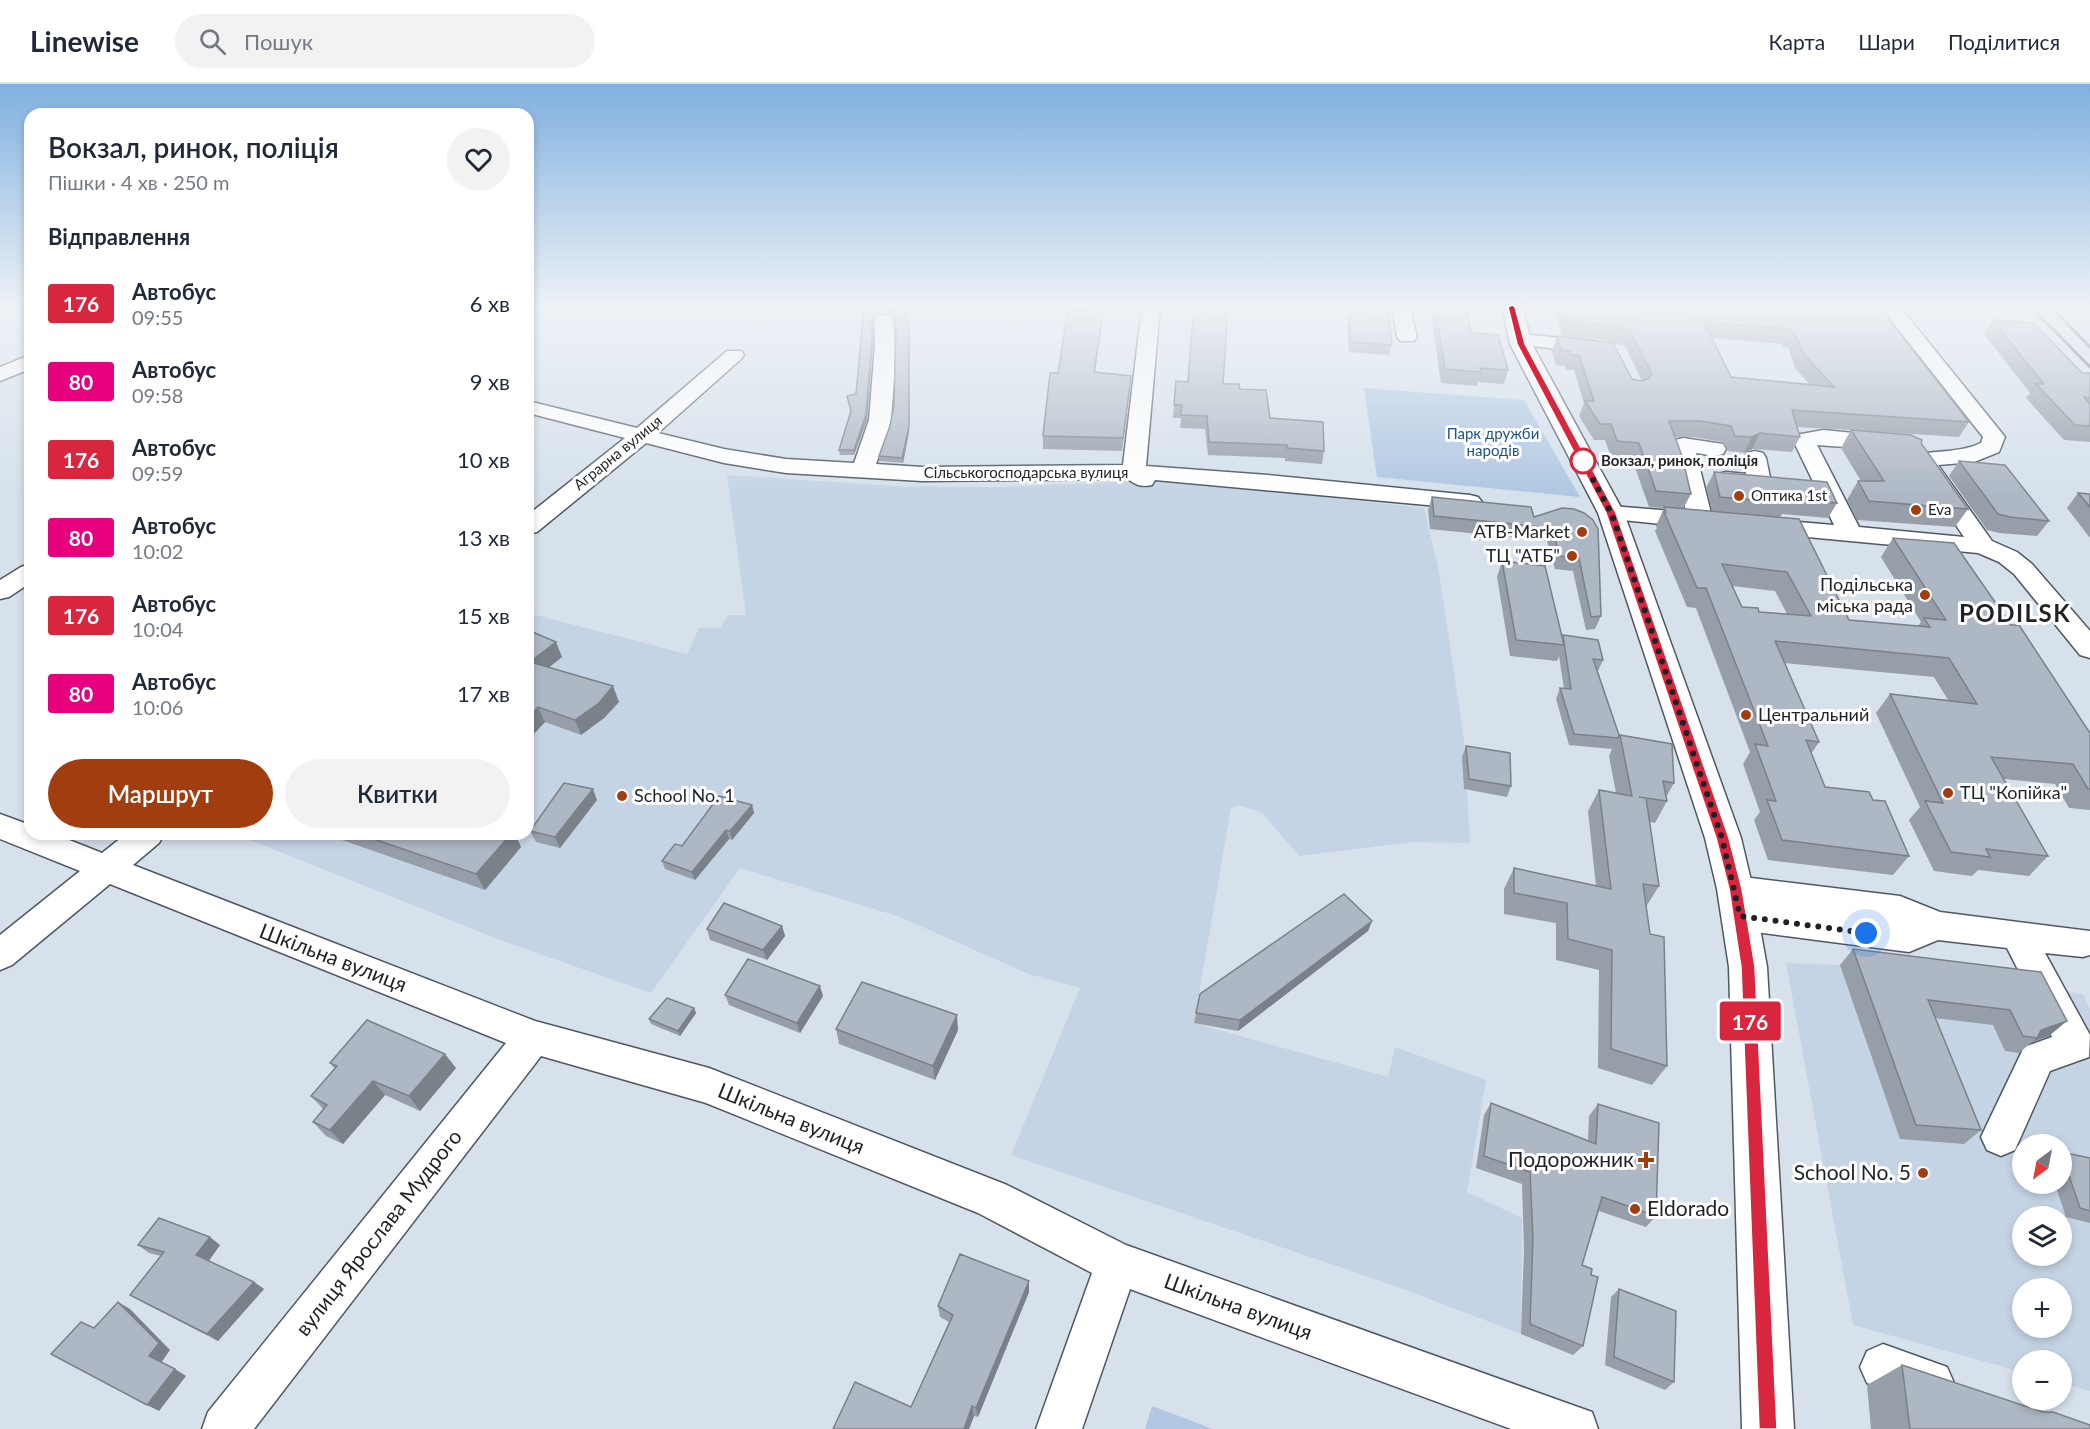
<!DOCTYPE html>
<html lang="uk">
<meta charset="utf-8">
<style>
body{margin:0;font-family:Lato,sans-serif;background:#f2f2f3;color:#1f2937;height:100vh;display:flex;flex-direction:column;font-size:22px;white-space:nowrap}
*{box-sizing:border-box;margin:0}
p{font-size:20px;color:#747a83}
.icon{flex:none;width:33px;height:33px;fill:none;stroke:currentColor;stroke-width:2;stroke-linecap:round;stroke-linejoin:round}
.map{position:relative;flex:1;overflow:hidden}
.details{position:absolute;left:24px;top:24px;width:510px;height:732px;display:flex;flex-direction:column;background:#fff;border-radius:18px;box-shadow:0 3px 9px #0003}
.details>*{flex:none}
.badge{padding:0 12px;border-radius:4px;font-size:21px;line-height:39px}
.needle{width:39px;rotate:212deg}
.tools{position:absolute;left:2012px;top:1050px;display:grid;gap:12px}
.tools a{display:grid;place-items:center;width:60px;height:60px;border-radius:50%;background:#fff;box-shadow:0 3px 9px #0003;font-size:30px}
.you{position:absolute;width:30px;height:30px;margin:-15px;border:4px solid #fff;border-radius:50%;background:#1a73e8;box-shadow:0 0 0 9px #1a73e833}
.map>.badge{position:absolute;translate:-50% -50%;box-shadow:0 0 0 3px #fff}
h2{padding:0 24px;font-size:22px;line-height:54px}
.round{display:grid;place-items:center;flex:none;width:63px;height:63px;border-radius:32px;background:#f2f2f3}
.overview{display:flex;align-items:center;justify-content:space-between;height:102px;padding:0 24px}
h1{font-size:28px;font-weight:600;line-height:45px}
.primary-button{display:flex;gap:12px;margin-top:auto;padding:12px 24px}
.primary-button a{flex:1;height:69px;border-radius:36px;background:#a23d10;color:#fff;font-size:24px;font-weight:600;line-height:69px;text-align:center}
.primary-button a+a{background:#f2f2f3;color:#1f2937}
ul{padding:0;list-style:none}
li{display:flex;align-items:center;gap:18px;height:78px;padding:0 24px}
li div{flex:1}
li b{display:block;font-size:22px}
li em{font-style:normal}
li .badge{min-width:66px;font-weight:700;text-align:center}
header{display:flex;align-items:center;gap:36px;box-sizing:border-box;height:84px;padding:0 30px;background:#fff;border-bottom:2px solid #e0e1e3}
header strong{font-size:28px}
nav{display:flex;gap:33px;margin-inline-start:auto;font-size:21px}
.search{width:420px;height:54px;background:#f2f2f3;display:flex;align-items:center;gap:15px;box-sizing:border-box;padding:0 21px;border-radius:33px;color:#747a83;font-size:22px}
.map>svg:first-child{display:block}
</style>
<header>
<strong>Linewise</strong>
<div class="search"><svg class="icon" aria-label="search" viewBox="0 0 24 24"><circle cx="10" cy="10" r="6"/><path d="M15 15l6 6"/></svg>Пошук</div>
<nav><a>Карта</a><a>Шари</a><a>Поділитися</a></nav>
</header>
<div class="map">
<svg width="2090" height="1345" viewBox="0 0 2090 1345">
<rect width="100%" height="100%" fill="#d6e1ec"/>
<g fill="#c5d4e5" fill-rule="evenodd">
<path d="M727,391L893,402L999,403L1169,396L1424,424L1439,488L1464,655L1470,759L1413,758L1299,772L1262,729L1239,721L1231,724L1194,939L1388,993L1395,963L1486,996L1467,1108L1522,1134L1521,1250L1395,1202L1011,1071L1080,904L1029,890L900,833L740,784L651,909L503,857L235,750H528V529L687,570L699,544H720L728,531H746Z"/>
<path d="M1786,879L1840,881L2083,910L2090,925V1307L2061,1299V1276H2022V1288L1853,1241ZM2022,1060H2061V1100H2022ZM2022,1132H2061V1172H2022ZM2022,1204H2061V1244H2022Z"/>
</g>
<g fill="#afc7e2">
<path d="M1364,304L1524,316L1580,413L1377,393Z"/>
<path d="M1152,1322L1213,1345H1145Z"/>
</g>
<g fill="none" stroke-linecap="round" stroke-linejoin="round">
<defs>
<g id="minor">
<path d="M1142,223H1160L1146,382L1268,391L1470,411L1478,413L1482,418L1478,423L1470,425L1155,396L1152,401C1142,403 1137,402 1128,395L922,397L786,389L724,379L646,359L537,448L528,450V431L625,354L528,329V317L637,344L727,267H741L744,271L741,275L658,349L724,365L786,375L854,379L869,336L875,261L874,235L877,231H891C898,242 893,319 891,335C888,350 881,366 876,380L922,383L1123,381Z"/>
<path d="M1392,223H1410L1417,253L1414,257H1400L1397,253Z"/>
<path d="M1881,223H1900L2005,353L1999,368L1974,378L1938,381L1992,457L2017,468L2032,480L2090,547V574L2080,571L2014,490L1999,478L1978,469L1764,449L1755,447L1752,442L1755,437L1764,435L1834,441L1793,356L1796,351L1823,346L1885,352L1893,354L1896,359L1893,364L1885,366L1817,361L1859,443L1964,453L1912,376L1915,371C1937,366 1960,369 1981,359L1983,353Z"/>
<path d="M1520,250L1595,257L1602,259L1605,263L1602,267L1595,269L1513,260L1510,256L1513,252Z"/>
<path d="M30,271V285L0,297V283Z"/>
<path d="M1683,354L1723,360L1726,365L1723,370L1715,372L1696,369L1713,437L1710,442L1700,444L1603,434L1599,429L1603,424L1611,422L1686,428L1672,361L1675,356Z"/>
<path d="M1755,367L1763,369L1766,374L1771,398L1767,403L1759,405L1718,400L1714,395L1718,390L1726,388L1746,390L1744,374L1747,369Z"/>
<path d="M30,480V499L9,513L0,515V496L21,483Z"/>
<path d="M0,730L30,741V750H54L102,769L126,750H164L159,759L133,781L535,937L709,984L1007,1101L1126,1161L1575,1322L1592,1328L1598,1345H1511L1130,1205L1082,1345H1036L1092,1189L978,1129L706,1019L541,972L254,1345H202L208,1328L506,959L110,800L12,881L0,886V851L80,787L0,755Z"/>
<path d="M1735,792L1900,812L1940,828L2090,847V871L2083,873L2045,869L2090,951L2089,973L2050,987L2015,1066L2001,1072L1987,1066L1981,1053L2024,963L2052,953L2007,864L1938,856L1909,868L1740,846L1728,842L1723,832L1728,822L1738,819L1723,814L1718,805L1723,796Z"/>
<path d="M1883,1260L1947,1283L1954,1299L1947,1315L1931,1322L1867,1299L1860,1283L1867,1267Z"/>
</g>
<path id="major" d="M1502,223H1522L1532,260L1624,429L1741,754L1753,805L1767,883L1794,1345H1742L1729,883L1717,805L1705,754L1598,429L1510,260Z"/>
</defs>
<use href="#minor" stroke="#4f5862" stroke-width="3"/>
<use href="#major" stroke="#4f5862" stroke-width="3"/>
<use href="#minor" fill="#fff" fill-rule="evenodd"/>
<use href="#major" fill="#fff" fill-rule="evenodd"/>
<g stroke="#5b6168" stroke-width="3">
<path d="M2031,223L2090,283"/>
<path d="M2051,223L2090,263"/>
</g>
</g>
<g fill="#969ea9" fill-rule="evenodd">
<path d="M864,223H899L909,348L903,379L879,377V372L890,342L894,322L896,245L895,237L891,229H877L872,234L873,261L867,336L854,371H840L839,366L851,328L847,312L856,310Z"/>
<path d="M1203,223H1228L1223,300L1240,305L1270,334L1324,367L1322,380L1285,377V374L1208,371L1205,345L1180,344L1181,334H1173L1176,297L1187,298L1203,232Z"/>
<path d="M1356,223H1388L1392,261L1389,271L1349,268L1347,241L1349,231L1358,232Z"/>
<path d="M1431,223H1466L1471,249L1508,286L1504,300L1478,298L1477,302L1441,299L1430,225Z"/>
<path d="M1552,223H1642L1645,229L1672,232L1669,223H1879L1969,338L1959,353L1880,348L1921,359L1968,425L1955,443L1857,436L1847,416L1858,397H1861L1841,364L1851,346L1797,343L1800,353L1792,368L1752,365L1744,369L1728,367L1723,358L1693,353H1675L1691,410L1683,425L1712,427L1706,404L1714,388L1837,419L1828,434L1782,430L1780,433L1849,536L1918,542L1921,538L1881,473L1893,454L2011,541L2090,649V726L2069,724L2055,700L2004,695L2048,772L2029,792L1978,786L1972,792L1934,787L1909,736L1920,723L1876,629L1890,610L1948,616L1934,593L1784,579L1819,658L1811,670L1825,703L1873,716L1909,772L1893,791L1768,776L1754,736L1760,728L1743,680L1750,668L1696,524L1687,523L1655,447L1657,444L1656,442L1664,424L1649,423L1632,375L1611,373L1605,356H1594L1579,332L1584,319L1574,286H1566L1565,282L1556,281L1552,267L1557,252L1632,295L1642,297L1625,262L1599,255L1562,252ZM1712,254L1782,260L1783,263H1788L1795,284L1810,301L1731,293ZM1732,502L1775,507L1787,530L1759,528L1742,523Z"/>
<path d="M1992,236L2082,289H2090V358L2064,356L2026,314L2030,309L1984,250Z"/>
<path d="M1102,239L1095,288L1131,292L1122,367L1043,365V352L1058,289Z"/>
<path d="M1959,377L2049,437L2037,452L1999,449L1987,446L1949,392Z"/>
<path d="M2078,409L2090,410V454L2067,424Z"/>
<path d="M1432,413L1534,433L1562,424L1601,532L1595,545L1586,546L1573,487L1555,485L1547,457L1430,445L1428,426Z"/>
<path d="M1502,477L1562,553L1563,551L1603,576L1598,587L1619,651L1674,699L1666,713L1667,717L1655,739L1650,738L1659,802L1646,823L1667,982L1652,1001L1598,984L1599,886L1556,876V839L1504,830V805L1514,784L1596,802L1588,727L1599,706L1616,709L1609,672L1612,665L1569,661L1556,615L1560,604L1564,605L1559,572L1557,577L1510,572L1497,493Z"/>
<path d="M528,546L562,573L549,583L619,618L604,634L581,651L545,638L528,656Z"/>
<path d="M1466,662L1511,702L1507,713L1464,705L1462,673Z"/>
<path d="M597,716L560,764L536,758L530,747Z"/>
<path d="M752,721L754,729L732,756L729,755L695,796L665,785L662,777Z"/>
<path d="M325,750H515L521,763L485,806Z"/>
<path d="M1372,837L1368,847L1238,947L1194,939L1200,910Z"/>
<path d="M782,842L785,852L767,876L710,856L707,845Z"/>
<path d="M1853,865L2041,888L2049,952L2032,958L2019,969L2005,967L1993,941L1935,934L1981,1046L1964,1060L1900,1055L1840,881Z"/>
<path d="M725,911L823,912L800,949L729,921Z"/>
<path d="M694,924L696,929L680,952L651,940L649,935Z"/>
<path d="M836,945L958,946L935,996L839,960Z"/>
<path d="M330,979L456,984L420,1027L385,1011L343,1060L326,1052L313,1038L323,1025L311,1012L335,985Z"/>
<path d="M1491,1019L1588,1056L1589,1032L1598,1020L1656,1132L1646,1143L1599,1127L1582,1181L1583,1262L1573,1271L1521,1250L1524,1165L1522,1100L1476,1084L1484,1031Z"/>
<path d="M2061,1068L2090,1074V1139L2066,1133L2055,1100H2061Z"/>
<path d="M138,1161H220L209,1177L254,1198L264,1205L218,1257L142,1218L130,1211L161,1172L149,1169Z"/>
<path d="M1029,1197V1208L978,1333L974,1332L969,1345H833L911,1323L949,1238L940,1233L938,1222Z"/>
<path d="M1619,1205L1674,1298L1665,1306L1605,1281L1611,1213Z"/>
<path d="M1902,1281L2043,1328L2090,1345H1871L1867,1301Z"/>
</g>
<g fill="#7a8189">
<path d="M876,224L877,229L872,234L873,261L867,336L854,371V366L872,229Z"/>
<path d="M1103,227L1102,239L1093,301L1094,288Z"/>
<path d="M909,246V348L903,379L902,374Z"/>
<path d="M1131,292L1130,304L1122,367L1123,354Z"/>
<path d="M1760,349L1752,365L1744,369L1752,353Z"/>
<path d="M556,558L562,573L537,593L530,578Z"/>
<path d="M613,602L619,618L604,634L581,651L575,636Z"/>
<path d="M538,623L545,638L528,656V634Z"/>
<path d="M593,705L597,716L560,764L555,753Z"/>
<path d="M752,721L754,729L732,756L730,747Z"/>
<path d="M726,746L729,755L695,796L692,788Z"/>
<path d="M511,750H515L521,763L485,806L476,790Z"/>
<path d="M1372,837L1368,847L1238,947L1240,936Z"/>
<path d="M782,842L785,852L767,876L763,866Z"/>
<path d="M820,902L823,912L800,949L797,939Z"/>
<path d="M694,924L696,929L680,952L678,947Z"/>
<path d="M957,931L958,946L935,996L933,982Z"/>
<path d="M2067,937L2049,952L2031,958L2037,954L2041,946Z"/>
<path d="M445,970L456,984L420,1027L409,1012Z"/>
<path d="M373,997L385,1011L343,1060L330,1046Z"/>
<path d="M210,1153L220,1161L207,1179L196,1171Z"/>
<path d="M1029,1197V1208L978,1333L976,1324Z"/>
<path d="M254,1198L264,1205L218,1257L207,1250Z"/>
<path d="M118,1218L130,1225L170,1266L161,1279L149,1272Z"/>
<path d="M175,1285L186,1292L159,1327L147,1321Z"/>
<path d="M972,1322L974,1332L969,1345H964Z"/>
</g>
<g fill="#aeb8c4" stroke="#7a8189" stroke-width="1.5" fill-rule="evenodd">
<path d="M864,223H899L906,230L909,241V343L902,374L879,372L890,342L894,322L896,245L895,233L891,224H876L872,229V256L866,330L854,366H839L851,327L847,312L856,310Z"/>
<path d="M1204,223H1228L1223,300H1239L1240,305L1266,306L1270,334L1323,338L1324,367L1287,364V361L1209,358L1207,332L1181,331L1182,321H1174L1176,297L1188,298L1193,232H1204Z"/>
<path d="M1360,223H1388L1392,261L1351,258L1349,231L1361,232Z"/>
<path d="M1435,223H1466L1471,249L1498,251L1508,286L1480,284L1481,288L1445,285Z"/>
<path d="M1562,223H1642L1645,229L1682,232L1679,223H1879L1969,338L1792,326L1800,353L1760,349L1752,353L1735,352L1731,342L1700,337H1669L1682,372L1691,410L1656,407L1639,359L1617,357L1611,340H1600L1585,317H1594L1579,271H1571L1570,267L1561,266L1557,252L1613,259L1632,295L1641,297L1648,295L1652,290L1630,247L1604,240L1567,237ZM1704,238L1789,245L1790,248L1795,249L1803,269L1834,303L1731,293Z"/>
<path d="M1068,225L1103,227L1094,288L1131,292L1123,354L1043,352L1050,289H1058Z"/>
<path d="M1992,236L2034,239L2082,289H2090V314L2084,313L2090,320V342L2075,341L2036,300H2044Z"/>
<path d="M1851,346L1911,351L1922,356L1921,359L1968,425L1869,417L1858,397H1884Z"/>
<path d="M1959,377L2005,381L2049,437L2010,433L1998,430Z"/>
<path d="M1714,388L1827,398L1837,419L1786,414L1788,419L1720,413Z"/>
<path d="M2078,409L2090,410V423Z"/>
<path d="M1432,413L1531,423L1534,433L1562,424L1574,425L1584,429L1593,436L1598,445L1601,532L1591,533L1579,474L1560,472L1552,444L1434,432Z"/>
<path d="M1664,423L1799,435L1849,536L1930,543L1924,534L1946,536L1893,454L1954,459L2011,541H2019L2090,649V705H2088L2073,680L1991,673L2048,772L1986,765L1990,773L1951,768L1925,717L1943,719L1890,610L1977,620L1949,574L1775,557L1819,658L1806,656L1825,703L1869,708L1873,716L1885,717L1909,772L1782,756L1767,716L1776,717L1755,660L1768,662L1706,504H1697L1664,428H1666ZM1722,480L1787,488L1811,532L1759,528L1758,524L1742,523Z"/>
<path d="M1502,477L1545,482L1564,561L1516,556Z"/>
<path d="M528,546L556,558L530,578L613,602L599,619L575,636L538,623L528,634Z"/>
<path d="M1563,551L1598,556L1603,576L1593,575L1619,651L1618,654L1574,650L1560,604L1571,605Z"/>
<path d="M1620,651L1672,660L1674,699L1663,697L1667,717L1639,713L1646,714L1659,802L1643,800L1650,850L1664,853L1667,982L1611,965L1612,866L1568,855L1567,819L1514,809V784L1611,805L1599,706L1632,712Z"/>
<path d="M1466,662L1510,669L1511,702L1469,695Z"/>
<path d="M564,699L593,705L555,753L530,747Z"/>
<path d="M719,712L752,721L730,747L726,746L692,788L662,777L675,760L682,762Z"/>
<path d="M359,750H511L476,790Z"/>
<path d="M1344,810L1372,837L1240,936L1196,929L1200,910Z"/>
<path d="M724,819L782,842L763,866L707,845Z"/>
<path d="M1853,865L2041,888L2067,937L2041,946L2037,954L2023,952L2010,926L1928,916L1981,1046L1916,1041Z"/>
<path d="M748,875L820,902L797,939L725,911Z"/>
<path d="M862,898L957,931L933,982L836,945Z"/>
<path d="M667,914L694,924L678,947L649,935Z"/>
<path d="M367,936L445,970L409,1012L373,997L330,1046L313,1038L327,1021L311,1012L337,982L330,979Z"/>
<path d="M1491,1019L1596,1060L1598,1020L1659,1039L1656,1132L1602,1113L1582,1181L1592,1185L1591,1191L1598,1193L1583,1262L1530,1240L1533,1154L1530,1088L1484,1072Z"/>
<path d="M2061,1068L2090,1074V1127L2080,1124Z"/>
<path d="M159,1134L210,1153L196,1171L254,1198L207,1250L130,1211L164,1168L138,1161Z"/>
<path d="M960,1170L1029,1197L976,1324L972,1322L964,1345H833L855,1298L911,1323L953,1231L938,1222Z"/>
<path d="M1619,1205L1676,1227L1674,1298L1614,1273Z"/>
<path d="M118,1218L159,1259L149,1272L175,1285L147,1321L51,1270L81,1238L94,1244Z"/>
<path d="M1902,1281L2043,1328H2053L2090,1341V1345H1910Z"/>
</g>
<linearGradient id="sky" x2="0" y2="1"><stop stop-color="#80b0df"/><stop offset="0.54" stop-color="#edf2f6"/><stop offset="1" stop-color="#edf2f6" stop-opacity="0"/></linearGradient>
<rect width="2090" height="412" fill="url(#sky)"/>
<path fill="#d7263d" stroke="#fff" stroke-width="1.5" d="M1512,221L1515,223L1525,260L1616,429L1729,754L1742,805L1755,883L1777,1345H1759L1741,883L1729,805L1716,754L1606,429L1517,260L1508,223Z"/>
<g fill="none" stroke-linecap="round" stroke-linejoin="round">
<path stroke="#1e2226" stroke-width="6" stroke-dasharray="0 10.8" d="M1583,377L1611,429L1616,442L1722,754L1740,832L1866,849"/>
</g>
<circle fill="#fff" stroke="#d7263d" stroke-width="3" cx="1583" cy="377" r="12"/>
<g fill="#a23d10" stroke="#fff" stroke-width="2">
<circle cx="1739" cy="412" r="6"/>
<circle cx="1916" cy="426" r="6"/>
<circle cx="1582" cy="448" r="6"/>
<circle cx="1572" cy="472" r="6"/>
<circle cx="1925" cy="511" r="6"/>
<circle cx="1746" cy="631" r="6"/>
<circle cx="1948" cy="709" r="6"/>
<circle cx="622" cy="712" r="6"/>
<path d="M1643 1067h6v6h6v6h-6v6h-6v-6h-6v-6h6z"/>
<circle cx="1923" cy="1089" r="6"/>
<circle cx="1635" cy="1125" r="6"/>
</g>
<g text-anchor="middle" stroke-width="6" stroke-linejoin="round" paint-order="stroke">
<g font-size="15" fill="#1d5386" stroke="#fff">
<text x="1493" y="355">Парк дружби<tspan x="1493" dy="17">народів</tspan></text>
</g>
<g font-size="15" fill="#1e2226" stroke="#fff">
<text transform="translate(618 369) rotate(-39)" y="5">Аграрна вулиця</text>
<text x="1026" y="394">Сільськогосподарська вулиця</text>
</g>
<g font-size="15" font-weight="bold" fill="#1e2226" stroke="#fff" text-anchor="start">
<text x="1601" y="382">Вокзал, ринок, поліція</text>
</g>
<g font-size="15" fill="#1e2226" stroke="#fff" text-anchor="start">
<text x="1751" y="417">Оптика 1st</text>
<text x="1928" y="431">Eva</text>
</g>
<g font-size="18" fill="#1e2226" stroke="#fff" text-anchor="end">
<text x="1570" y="454">ATB-Market</text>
<text x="1560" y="478">ТЦ "АТБ"</text>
<text x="1913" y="507">Подільська<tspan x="1913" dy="21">міська рада</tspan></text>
<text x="1758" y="637" text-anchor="start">Центральний</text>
<text x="1960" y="715" text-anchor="start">ТЦ "Копійка"</text>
<text x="634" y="718" text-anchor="start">School No. 1</text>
</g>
<g font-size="21" fill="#1e2226" stroke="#fff">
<text transform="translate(333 874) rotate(21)" y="7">Шкільна вулиця</text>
<text transform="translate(791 1035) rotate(22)" y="7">Шкільна вулиця</text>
<text transform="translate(379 1149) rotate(-52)" y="7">вулиця Ярослава Мудрого</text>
<text transform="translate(1238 1223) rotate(20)" y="7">Шкільна вулиця</text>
</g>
<g font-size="21" fill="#1e2226" stroke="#fff" text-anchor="end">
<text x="1634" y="1083">Подорожник</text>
<text x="1911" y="1096">School No. 5</text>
<text x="1647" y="1132" text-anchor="start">Eldorado</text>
</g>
<g font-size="24" font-weight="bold" letter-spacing="1.5" fill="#1e2226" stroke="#fff">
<text x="2015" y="538">PODILSK</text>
</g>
</g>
</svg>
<div class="tools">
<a><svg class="needle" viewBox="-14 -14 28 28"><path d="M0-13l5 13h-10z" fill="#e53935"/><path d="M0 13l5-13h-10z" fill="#747a83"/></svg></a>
<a><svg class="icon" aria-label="layers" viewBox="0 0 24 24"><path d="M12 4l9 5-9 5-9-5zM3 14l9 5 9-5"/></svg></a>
<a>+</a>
<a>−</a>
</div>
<div class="you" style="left:1866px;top:849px"></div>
<b class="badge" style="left:1750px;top:937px;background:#d7263d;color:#fff">176</b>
<section class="details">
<div class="overview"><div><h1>Вокзал, ринок, поліція</h1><p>Пішки · 4 хв · 250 m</p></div><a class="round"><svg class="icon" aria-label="heart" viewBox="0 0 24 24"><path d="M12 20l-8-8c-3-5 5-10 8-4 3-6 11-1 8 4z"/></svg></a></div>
<h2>Відправлення</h2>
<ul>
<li><span class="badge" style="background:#d7263d;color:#fff">176</span><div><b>Автобус</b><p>09:55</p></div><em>6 хв</em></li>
<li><span class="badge" style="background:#e6007e;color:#fff">80</span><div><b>Автобус</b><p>09:58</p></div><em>9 хв</em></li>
<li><span class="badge" style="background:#d7263d;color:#fff">176</span><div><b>Автобус</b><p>09:59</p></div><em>10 хв</em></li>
<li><span class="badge" style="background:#e6007e;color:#fff">80</span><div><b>Автобус</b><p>10:02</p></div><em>13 хв</em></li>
<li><span class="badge" style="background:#d7263d;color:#fff">176</span><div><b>Автобус</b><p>10:04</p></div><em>15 хв</em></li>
<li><span class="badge" style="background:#e6007e;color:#fff">80</span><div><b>Автобус</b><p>10:06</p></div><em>17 хв</em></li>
</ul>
<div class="primary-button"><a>Маршрут</a><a>Квитки</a></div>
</section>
</div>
